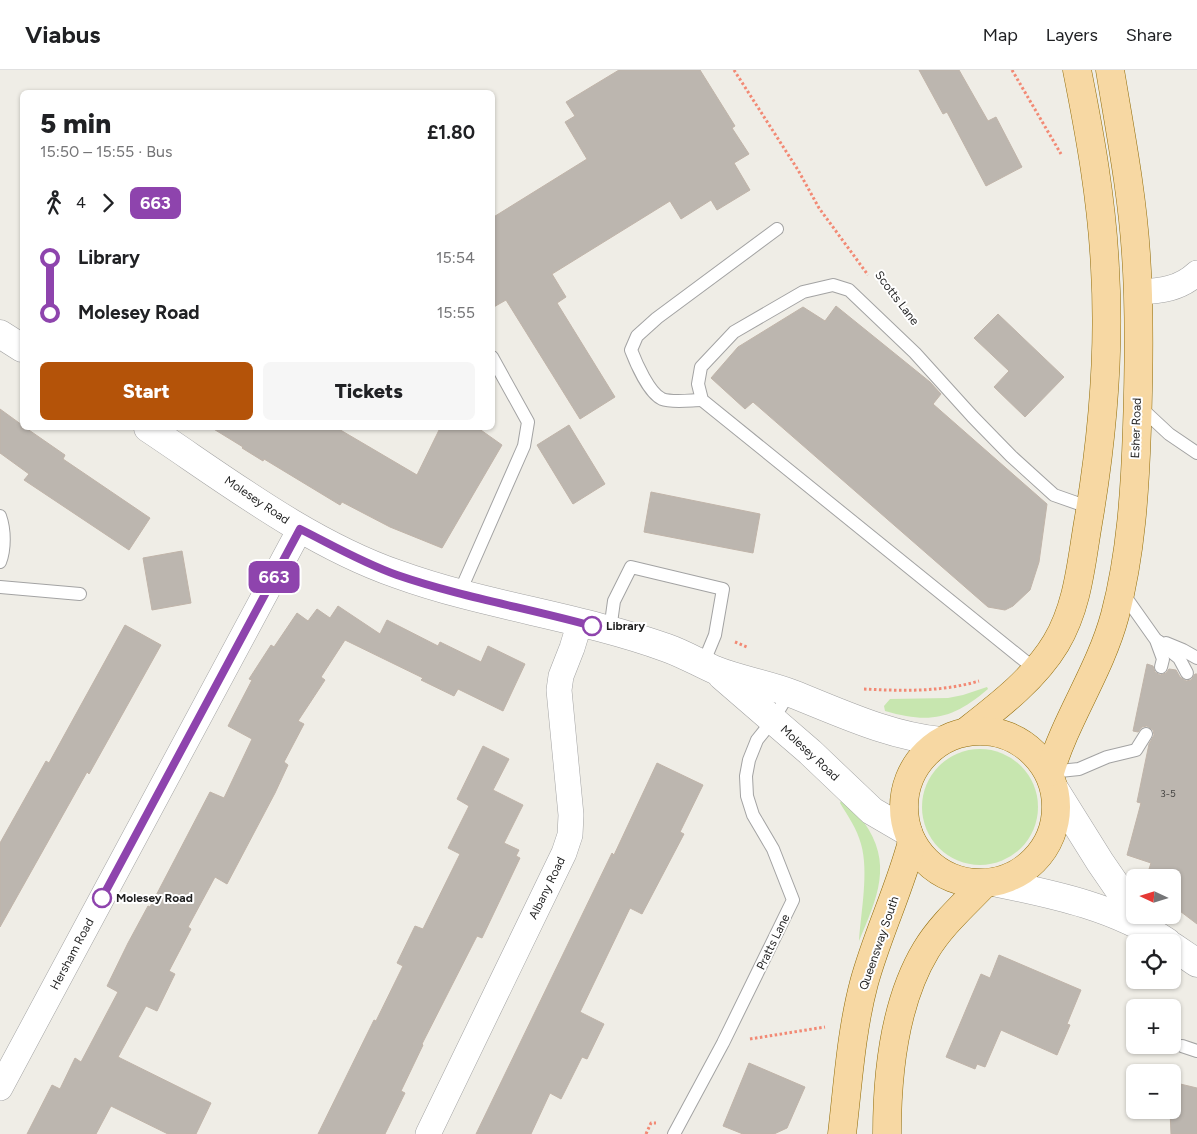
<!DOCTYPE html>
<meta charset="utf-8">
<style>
body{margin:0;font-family:Figtree,sans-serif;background:#f6f6f6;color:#202124;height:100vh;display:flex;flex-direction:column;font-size:19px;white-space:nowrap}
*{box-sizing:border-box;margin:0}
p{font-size:16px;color:#757577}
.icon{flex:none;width:28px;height:28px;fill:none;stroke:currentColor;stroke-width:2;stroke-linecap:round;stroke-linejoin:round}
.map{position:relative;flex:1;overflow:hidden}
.sheet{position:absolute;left:20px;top:20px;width:475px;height:340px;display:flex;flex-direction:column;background:#fff;border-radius:8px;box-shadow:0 1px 4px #0004}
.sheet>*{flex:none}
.badge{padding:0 10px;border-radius:8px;font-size:18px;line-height:32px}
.needle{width:32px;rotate:274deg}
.tools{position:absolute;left:1126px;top:799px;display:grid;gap:10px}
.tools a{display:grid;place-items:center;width:55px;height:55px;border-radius:8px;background:#fff;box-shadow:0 1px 4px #0004;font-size:25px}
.map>.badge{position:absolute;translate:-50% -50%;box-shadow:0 0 0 2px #fff}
.legs{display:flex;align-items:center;gap:8px;height:55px;padding:0 20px;font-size:16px}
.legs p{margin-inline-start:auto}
.overview{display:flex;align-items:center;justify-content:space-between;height:85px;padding:0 20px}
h1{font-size:28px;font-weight:800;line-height:38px}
.primary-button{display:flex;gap:10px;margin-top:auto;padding:10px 20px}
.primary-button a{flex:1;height:58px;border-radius:8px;background:#b45309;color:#fff;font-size:20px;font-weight:800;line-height:58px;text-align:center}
.primary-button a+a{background:#f6f6f6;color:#202124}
ul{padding:0 20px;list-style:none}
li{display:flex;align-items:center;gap:18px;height:55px;font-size:19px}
li i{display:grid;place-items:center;width:8px;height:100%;margin:0 6px;background:currentColor}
li i::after{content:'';width:12px;height:12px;margin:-6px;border:4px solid;border-radius:50%;background:#fff}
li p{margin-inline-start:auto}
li:first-child i{background:linear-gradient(#0000 50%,currentColor 0)}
li:last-child i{background:linear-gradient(currentColor 50%,#0000 0)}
header{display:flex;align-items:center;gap:30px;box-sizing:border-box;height:70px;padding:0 25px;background:#fff;border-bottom:1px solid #e0e0e0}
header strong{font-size:24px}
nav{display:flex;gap:28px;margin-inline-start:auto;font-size:18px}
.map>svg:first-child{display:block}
</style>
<header>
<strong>Viabus</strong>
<nav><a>Map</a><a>Layers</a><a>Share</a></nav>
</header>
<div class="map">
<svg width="1197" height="1064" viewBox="0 0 1197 1064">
<rect width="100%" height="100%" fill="#efede6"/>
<g fill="#c7e6af">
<path d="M987,617L988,619C953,649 930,654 885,641L884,636L890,629L948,628L963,625Z"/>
<circle cx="980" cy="737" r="58"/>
<path d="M842,729C849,736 858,743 863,751C894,793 877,828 859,871C861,841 869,802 861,774C857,759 848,746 840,733Z"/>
</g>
<g fill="#bcb6af" stroke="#c0b4a9">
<path d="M619,0H700L735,56L732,58L749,84L734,93L750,120L717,140L711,130L681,149L670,131L552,204L566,227L557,233L615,327L580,349L506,230L492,238V148L587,89L565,52L575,46L566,32Z"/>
<path d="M919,0H959L988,51L996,47L1022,97L986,116L947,42L943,44Z"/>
<path d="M836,236L930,312L941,324L933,334L1047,434L1039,492L1030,520L1013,536L1005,540L988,537L753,332L745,339L711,308L738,277L803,237L825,251Z"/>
<path d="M998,244L1064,307L1025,347L994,317L1009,301L974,268Z"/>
<path d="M0,339L22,355V358H26L65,385L63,389L150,448L129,480L24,410L29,404L0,383Z"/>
<path d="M569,355L605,414L573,434L537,375Z"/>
<path d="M212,358H337L417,405L440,358H478L502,375L442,478L390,457L342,432L340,435L264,389L263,391L242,378L243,377Z"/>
<path d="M651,422L760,444L753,483L644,462Z"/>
<path d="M182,481L191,533L152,540L143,488Z"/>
<path d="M338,536L380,564L387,550L438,576L440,572L481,592L488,576L525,594L503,641L458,619L454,626L421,610L423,608L345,570L321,607L325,610L298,651L304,654L284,692L288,695L275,723L227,814L215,807L188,857L191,859L169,901L175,904L157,941L146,936L118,987L211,1033L196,1064H168L111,1036L96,1064H27L52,1015L60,1019L75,988L81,992L118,922L107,916L128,873L148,836L150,837L210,722L224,728L252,669L228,656L252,610L249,609L271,575L274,577L297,543L308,551L317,539L330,548Z"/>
<path d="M125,555L161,575L89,704L87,702L0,857V773L46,691L49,693Z"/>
<path d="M1147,594L1153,596L1155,602L1160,605L1166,603L1169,599L1176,600L1180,607L1186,611L1191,610L1195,604H1197V854L1172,835V808H1146L1151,793L1127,785L1141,733L1137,732L1149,674L1154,665L1153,660L1147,656L1142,657L1138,662L1133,661Z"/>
<path d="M483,676L509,689L493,720L523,735L504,773L519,780L516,786L520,788L482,868L477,866L422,974L423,975L401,1021L405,1023L385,1064H318L374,950L376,951L403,896L397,893L415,856L423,859L460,784L448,778L469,736L457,729Z"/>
<path d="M657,693L703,715L680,762L684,764L642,844L630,838L580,942L604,954L587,989L582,987L561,1029L550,1023L531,1064H476L612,783L614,785Z"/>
<path d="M999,885L1081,920L1067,954L1070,955L1057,985L1001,960L985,997L977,994L975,999L946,987L981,904L990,908Z"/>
<path d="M749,993L805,1017L787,1058L774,1064H743L723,1056Z"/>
<path d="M1172,1012L1197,1018V1064H1171L1170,1040H1172Z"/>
</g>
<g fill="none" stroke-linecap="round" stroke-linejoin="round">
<defs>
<g id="service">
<path d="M702,330C692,330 672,333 662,329C649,323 636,293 631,280L637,266L657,248L777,159"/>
<path d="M1139,336L1169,364L1197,383"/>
<path d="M0,446C5,460 5,479 0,492"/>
<path d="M0,517L80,524"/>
<path d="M1122,522L1156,570L1163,589L1161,597"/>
<path d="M459,524L524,376L528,352L492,287"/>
<path d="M610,560L614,531L631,497L723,519L715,565L703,594"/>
<path d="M1158,571L1179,588L1187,603"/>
<path d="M1166,573L1183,580L1197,588"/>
<path d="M1036,600L702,330L698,314L701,297L734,262L803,222L833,215L849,220L915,283L972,346L1011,386L1054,425L1091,438"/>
<path d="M1050,702L1079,699L1107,687L1136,680L1146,664"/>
<path d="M1182,976L1197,981"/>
<path d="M674,1064L723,973L793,830L773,779L753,745L747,726L746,706L749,690L757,670L773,650L789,623"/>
</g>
<g id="minor">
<path d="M1138,222C1161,221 1180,219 1197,203"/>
<path d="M0,1018L300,459"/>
<path d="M428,1064L564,783L570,765L571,745L559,620L561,606L572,578L580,552"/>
</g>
<g id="tertiary">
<path d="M0,264L22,278"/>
<path d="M148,358C226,410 308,473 397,504C485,536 579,546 667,578C684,584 699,593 715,600C740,610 767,614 793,624C841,643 889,666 941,671"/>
<path d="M722,606L810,682L872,741L908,762"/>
<path d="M1055,720L1100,792L1135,843"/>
<path d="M998,813C1057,825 1117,838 1167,872"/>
<path d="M1172,876L1197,893"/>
</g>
<g id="primary">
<path d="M968,660C1000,635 1035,608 1056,573C1078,536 1081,494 1088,453C1102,371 1110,281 1105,198C1102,132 1090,65 1077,0"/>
<circle cx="980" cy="737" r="76"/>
<path d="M1050,702C1066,648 1100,601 1115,545C1131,484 1135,420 1137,358C1139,300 1140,241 1136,184C1132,122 1120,61 1110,0"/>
<path d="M842,1064C848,1014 851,962 864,913C877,865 899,821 912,772"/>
<path d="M887,1064C887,1004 894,933 926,880C941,855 964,835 984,814"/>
</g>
</defs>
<use href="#service" stroke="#a3a3a3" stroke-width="14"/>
<use href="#minor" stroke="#a3a3a3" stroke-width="26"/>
<use href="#tertiary" stroke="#a3a3a3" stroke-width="29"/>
<use href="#primary" stroke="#916c09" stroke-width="29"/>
<g stroke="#f28974" stroke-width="3" stroke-dasharray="2.5 2.5" stroke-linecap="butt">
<path d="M734,0L798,100L819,138L868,205"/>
<path d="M1012,0L1061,84"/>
<path d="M735,572L747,577"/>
<path d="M864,619C902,621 942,622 979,611"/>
<path d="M750,969L825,957"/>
<path d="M646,1064L651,1053H656"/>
</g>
<use href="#service" stroke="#fff" stroke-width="12"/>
<use href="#minor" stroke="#fff" stroke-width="25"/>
<use href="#tertiary" stroke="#fff" stroke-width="28"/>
<use href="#primary" stroke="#f7d8a3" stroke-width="28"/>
</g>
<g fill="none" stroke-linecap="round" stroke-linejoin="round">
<defs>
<path id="line-1" d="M102,828L300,459C332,475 363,493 397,505C461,527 527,538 592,556"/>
</defs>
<use href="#line-1" stroke="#fff" stroke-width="11"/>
<use href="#line-1" stroke="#8e44ad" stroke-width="8"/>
</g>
<g fill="#fff" stroke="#8e44ad" stroke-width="2.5">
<circle cx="592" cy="556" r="9"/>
<circle cx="102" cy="828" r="9"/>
</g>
<g text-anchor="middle" stroke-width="4" stroke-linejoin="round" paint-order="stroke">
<g font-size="10" fill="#464543">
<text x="1168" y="727">3-5</text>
</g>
<g font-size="12" fill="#1f1f1f" stroke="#fff">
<text transform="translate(897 228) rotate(53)" y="4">Scotts Lane</text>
<text transform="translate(1136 358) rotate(-88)" y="4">Esher Road</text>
<text transform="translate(257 430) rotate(34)" y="4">Molesey Road</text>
<text transform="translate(810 683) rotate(43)" y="4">Molesey Road</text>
<text transform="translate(547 818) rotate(-64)" y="4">Albany Road</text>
<text transform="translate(773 872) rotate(-64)" y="4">Pratts Lane</text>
<text transform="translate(879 873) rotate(-71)" y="4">Queensway South</text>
<text transform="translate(72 884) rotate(-62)" y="4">Hersham Road</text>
</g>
<g font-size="12" font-weight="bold" fill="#1f1f1f" stroke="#fff" text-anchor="start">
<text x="606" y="560">Library</text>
<text x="116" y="832">Molesey Road</text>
</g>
</g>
</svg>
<div class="tools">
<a><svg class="needle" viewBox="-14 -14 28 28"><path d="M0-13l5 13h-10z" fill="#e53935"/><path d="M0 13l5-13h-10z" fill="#757577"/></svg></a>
<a><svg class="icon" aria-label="locate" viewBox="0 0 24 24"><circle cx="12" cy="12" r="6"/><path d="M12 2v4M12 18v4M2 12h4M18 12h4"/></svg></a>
<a>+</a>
<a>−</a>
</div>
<b class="badge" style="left:274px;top:507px;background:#8e44ad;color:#fff">663</b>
<section class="sheet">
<div class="overview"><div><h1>5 min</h1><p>15:50 – 15:55 · Bus</p></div><b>£1.80</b></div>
<div class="legs"><svg class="icon" aria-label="walk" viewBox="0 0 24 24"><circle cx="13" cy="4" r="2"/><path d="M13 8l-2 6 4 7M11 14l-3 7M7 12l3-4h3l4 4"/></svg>4<svg class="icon" aria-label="forward" viewBox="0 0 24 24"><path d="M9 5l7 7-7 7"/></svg><b class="badge" style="background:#8e44ad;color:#fff">663</b></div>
<ul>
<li><i style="color:#8e44ad"></i><b>Library</b><p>15:54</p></li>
<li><i style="color:#8e44ad"></i><b>Molesey Road</b><p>15:55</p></li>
</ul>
<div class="primary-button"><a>Start</a><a>Tickets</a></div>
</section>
</div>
